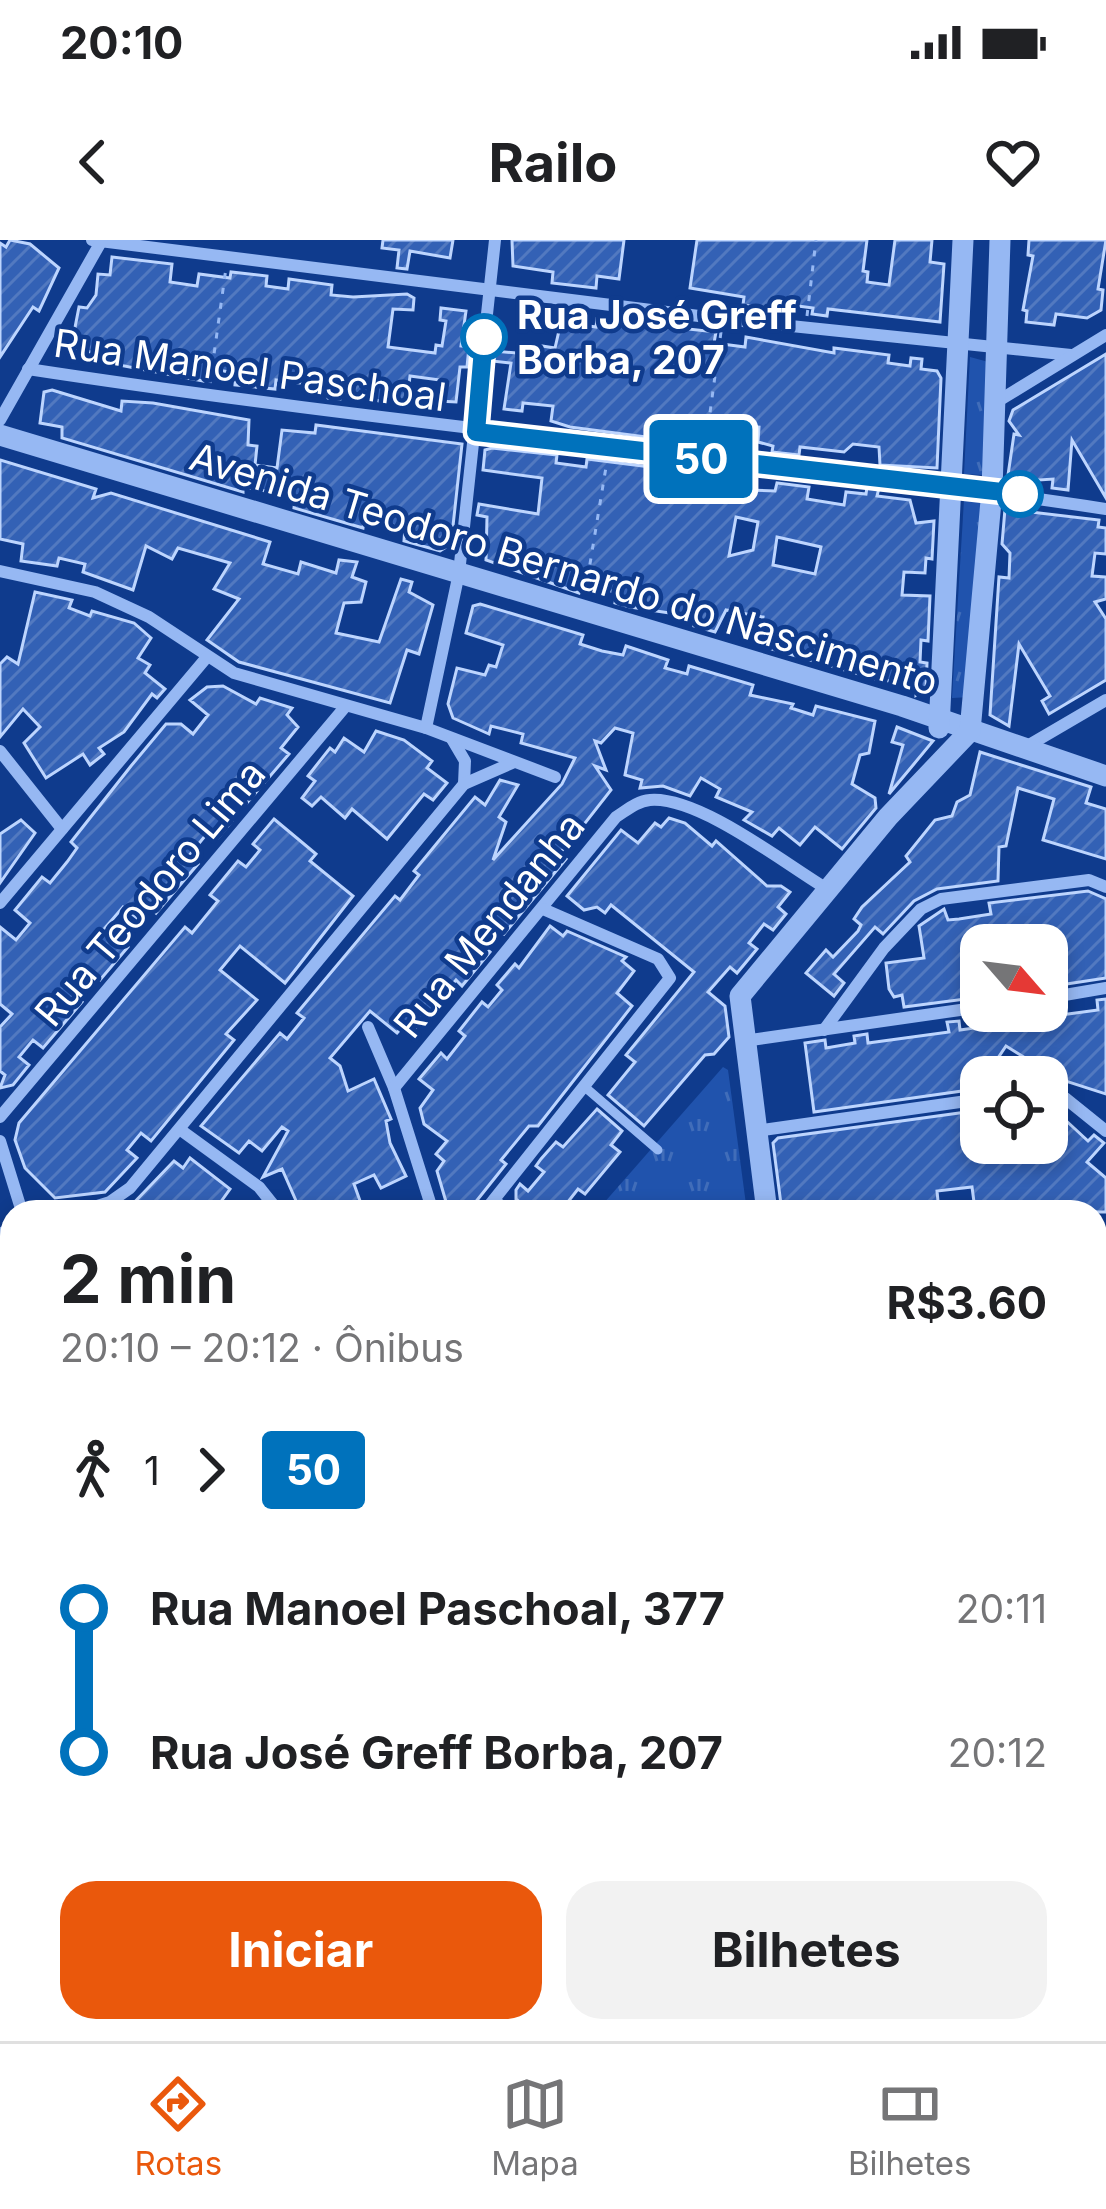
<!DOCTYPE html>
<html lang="pt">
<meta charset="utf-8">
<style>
body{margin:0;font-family:Inter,sans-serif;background:#f2f2f2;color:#202124;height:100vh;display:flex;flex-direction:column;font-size:45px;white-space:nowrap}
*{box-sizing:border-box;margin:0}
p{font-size:39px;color:#757577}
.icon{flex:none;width:66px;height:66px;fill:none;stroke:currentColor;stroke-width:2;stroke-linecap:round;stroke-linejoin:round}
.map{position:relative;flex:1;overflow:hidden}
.details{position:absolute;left:0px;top:960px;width:1107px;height:843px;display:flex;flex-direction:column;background:#fff;border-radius:36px 36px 0 0;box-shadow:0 6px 18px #0003}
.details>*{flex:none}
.badge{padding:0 24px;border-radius:9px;font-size:42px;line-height:78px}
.needle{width:78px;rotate:118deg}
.fabs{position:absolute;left:960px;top:684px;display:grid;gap:24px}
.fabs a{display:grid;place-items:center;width:108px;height:108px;border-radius:24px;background:#fff;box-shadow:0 6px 18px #0003;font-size:60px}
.map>.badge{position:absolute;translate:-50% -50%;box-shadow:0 0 0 6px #fff}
.legs{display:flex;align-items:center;gap:18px;height:132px;padding:0 60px;font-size:39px}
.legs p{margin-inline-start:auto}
.headline{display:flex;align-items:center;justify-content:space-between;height:204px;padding:0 60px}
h1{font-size:66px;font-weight:700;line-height:90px}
.primary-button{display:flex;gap:24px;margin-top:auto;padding:24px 60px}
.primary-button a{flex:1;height:138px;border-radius:36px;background:#ea580c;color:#fff;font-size:48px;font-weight:700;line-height:138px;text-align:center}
.primary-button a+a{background:#f2f2f2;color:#202124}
ul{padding:0 60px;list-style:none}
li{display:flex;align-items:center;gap:42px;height:144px;font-size:45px}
li i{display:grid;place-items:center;width:18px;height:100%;margin:0 15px;background:currentColor}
li i::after{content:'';width:30px;height:30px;margin:-15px;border:9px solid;border-radius:50%;background:#fff}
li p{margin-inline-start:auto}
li:first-child i{background:linear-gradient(#0000 50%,currentColor 0)}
li:last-child i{background:linear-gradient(currentColor 50%,#0000 0)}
.status{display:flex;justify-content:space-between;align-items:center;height:84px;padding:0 60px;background:#fff;direction:ltr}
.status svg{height:33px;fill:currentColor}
header{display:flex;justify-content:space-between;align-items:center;height:156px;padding:0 60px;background:#fff;font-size:54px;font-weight:700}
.tab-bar{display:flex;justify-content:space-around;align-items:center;height:168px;border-top:3px solid #e0e0e0;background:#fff;font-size:33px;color:#757577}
.tab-bar a{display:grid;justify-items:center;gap:6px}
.tab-bar .active{color:#ea580c}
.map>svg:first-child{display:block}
</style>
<div class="status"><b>20:10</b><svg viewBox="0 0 49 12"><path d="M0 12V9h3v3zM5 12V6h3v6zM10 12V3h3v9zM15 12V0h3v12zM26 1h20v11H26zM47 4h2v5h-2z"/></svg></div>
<header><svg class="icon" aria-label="back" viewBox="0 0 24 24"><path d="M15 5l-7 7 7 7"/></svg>Railo<svg class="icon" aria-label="heart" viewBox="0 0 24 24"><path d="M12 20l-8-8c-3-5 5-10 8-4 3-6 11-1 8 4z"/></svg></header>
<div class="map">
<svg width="1106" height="1801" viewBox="0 0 1106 1801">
<defs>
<pattern id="grass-tufts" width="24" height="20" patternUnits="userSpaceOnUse" patternTransform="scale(3)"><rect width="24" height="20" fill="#2053ad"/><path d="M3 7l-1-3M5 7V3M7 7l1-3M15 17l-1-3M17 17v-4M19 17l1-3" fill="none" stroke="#416db9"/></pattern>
<pattern id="building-hatch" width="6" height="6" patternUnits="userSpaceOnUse" patternTransform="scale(3)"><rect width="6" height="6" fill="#3361b5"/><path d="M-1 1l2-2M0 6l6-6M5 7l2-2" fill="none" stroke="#5279c0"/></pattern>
</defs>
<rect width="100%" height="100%" fill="#0f3b8d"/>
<g fill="url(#grass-tufts)">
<path d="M970,117L992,123L983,235L964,234Z"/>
<path d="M964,260H981L970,457L952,458Z"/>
<path d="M723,827L728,830L747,972H596Z"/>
</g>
<g fill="url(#building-hatch)" stroke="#bdd5fe" stroke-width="3" fill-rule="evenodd">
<path d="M10,0L30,4L59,28L39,71L33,67L0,117V3L6,7Z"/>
<path d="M383,0H453L450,18L410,11L407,29L397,28L399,10L382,8Z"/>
<path d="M512,0H624L619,39L597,36L596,48L552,43L553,32L513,26Z"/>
<path d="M697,0H867L863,31L868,32L867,42L889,45L895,0H932L930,22L944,24L940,82L828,69L827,76L812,74L813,68L783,64L782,70L743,65L744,57L690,48Z"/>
<path d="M1029,0H1106L1098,49L1103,50L1101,70L1087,78L1056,74L1054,85L1026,82L1027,71L1023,70L1033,16L1028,15Z"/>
<path d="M112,17L172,24L170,42L197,46L199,34L230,38L231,32L267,36L266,46L288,49L289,39L332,45L331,55L353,57L407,54L414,58L413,70L393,69L388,107L435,113L436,105L442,106L446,81L440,80L441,68L466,71L461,106L469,107L467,127H460L456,162L438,161L440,140L410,136L407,161L385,158V163L341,149L340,159L328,158L322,146L300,143L276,140L275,149L235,145L236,133L205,128L203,141L98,121L96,113L71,108L79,67L87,68L96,55L98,34L110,35Z"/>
<path d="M597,79L716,92L714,103L745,107L746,97L834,113V108L889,115L888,123L910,126L911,118L922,119L921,129L937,131L941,138L937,228L880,225L879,207L853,204L844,212L800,207L799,215L772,212L773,206L758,202L759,187L735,185L733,207L680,202L681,194L647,190L646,197L570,187L551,181L553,166L523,163L522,171L504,169L511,123L492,121L494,111L540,115L542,106L555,108L561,82L596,87Z"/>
<path d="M1106,114V258L1072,200L1068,250L1052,248L1053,239L1007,242L1014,194L1019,195L1009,181L1013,170Z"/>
<path d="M52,150L121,171L122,161L153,163L249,180L248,205L257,206L255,225L277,228L282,190L315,193L316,185L462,204L451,304L440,311L404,301L405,287L364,281L363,288L294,268L295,256L243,247V252L62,198V187L40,183L44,152Z"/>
<path d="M492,208L557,215L556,223L586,227L587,219L698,233L697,243L747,250L775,251L777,243L809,247L807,259L844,265L846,252L866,254L867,247L879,248L877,256L910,260L916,283L934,281L932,319L926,318L925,333L904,332L902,355L930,356L928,401L921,400L920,422L927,423L926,448L916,455V445L876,439L758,405L763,377L726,370L715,392L694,386L696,377L630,367L615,363L617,352L581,346L579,353L486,320L487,277L477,275L479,264L538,274L542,238L483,230L485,210ZM736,277L758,282L753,310L729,316ZM777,297L821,307L815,334L773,325Z"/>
<path d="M0,220L96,249L93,258L111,253L270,302L263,324L298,334L301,322L336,333L339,320L357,322L352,337L366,342L361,362L344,363L336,393L379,402L401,339L412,342L409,352L433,365L419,414L407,410L390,463L239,422L207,400L239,359L214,349L230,323L178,308L172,319L146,306L133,350L83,332L85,324L59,318L57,326L21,321L23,304L0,299Z"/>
<path d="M1005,269L1099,280L1098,287L1106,288V314L1095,313L1092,336L1106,337V359L1095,362L1106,379V440L1049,474L1042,461L1050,456L1019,404L1009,486L990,475L999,337L1009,338L1010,313L1002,304Z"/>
<path d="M35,352L72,360L69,368L90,376L92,371L134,383L151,398L138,418L150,425L145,433L165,449L157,458L152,454L124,492L99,508L104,514L90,525L83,514L46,538L24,503L40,487L23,469L0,497V424L7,417L18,424Z"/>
<path d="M480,364L583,395L580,404L602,411L623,415L626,406L668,420L665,428L687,434L689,426L753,445L750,455L793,464L791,468L813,475L816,466L875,481L869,513L860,515L852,544L875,558L876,568L842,609L815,587L800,605L779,588L772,596L744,580L752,572L716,557L720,549L701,538L690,556L663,546L640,548L642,540L625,535L633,493L615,488L601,503L595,501L606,530L595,526L611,550L582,587L574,581L559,598L567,605L559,614L566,619L504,694L497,690L483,706L490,712L462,746L456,740L412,792L404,785L397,793L370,771L330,818L340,826L348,851L374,839L391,879L386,881L390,903L406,936L381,948L374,935L354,944L364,972H301L282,929L263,937L288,891L282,887L262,911L249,901L239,913L201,886L280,793L287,799L304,778L297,773L395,656L400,660L419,635L414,631L475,557L485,565L500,540L518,545L499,577L506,582L493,620L562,544L575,518L521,503L523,494L491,486L489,494L453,478L448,464L457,428L485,435L489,425L496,427L503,405L466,393L473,366Z"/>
<path d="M223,446L256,464L260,458L292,468L287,475L298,487L281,508L289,514L246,564L240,559L226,576L232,581L218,598L209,591L188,617L198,624L156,673L147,665L137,678L123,667L105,688L128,707L100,740L93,734L75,756L82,762L43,808L33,800L19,817L29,825L13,845L0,848L5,835L0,831V787L12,774L0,764V687L16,700L30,683L15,670L42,637L50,643L67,622L77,608L71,602L131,526L166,484H181L193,494L208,475L190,460L207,447Z"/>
<path d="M897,487L933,501L889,554L903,505L892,502Z"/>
<path d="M376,491L404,500L432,521L427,528L447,543L433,560L424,554L387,599L352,569L345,578L321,557L312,566L302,558L315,541L308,536L330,508L335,512L344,498L364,512Z"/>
<path d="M980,512L1091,547L1086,563L1106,569V619L1043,600L1054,559L1018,548L1006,606L999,607L998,641L937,649L914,661L883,694L875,687L834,734L844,743L834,756L806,733L826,710L833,717L858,691L861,685L854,679L862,667L910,622L906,616L935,580L952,576L957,562L970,555Z"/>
<path d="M669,578L685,583L712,606L716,601L767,646H781L790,652L778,667L786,674L773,690L764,684L749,703L757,709L737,733L730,727L708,752L725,766L729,797L714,814L705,815L644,886L608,855L635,822L626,815L694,732L611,665L605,673L597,667L584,670L567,656L621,590L638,603L655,583L661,587Z"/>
<path d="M274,579L316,614L310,621L353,656L285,743L240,706L220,730L257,760L226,794L234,800L151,901L141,893L127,910L137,918L105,952L55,958L25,928L15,900L19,883L185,687L192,693L218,661L210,655L238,621L246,627L260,610L253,604Z"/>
<path d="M21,580L35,593L0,643V594Z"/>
<path d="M1088,651L1106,659V738L1047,747V705H981V757L904,767L902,755L894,757L889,749L886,723L924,718L919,686L944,669L948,680L959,679L991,674L989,663Z"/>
<path d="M550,686L563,696L567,691L626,717L622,721L634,731L617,753L632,766L538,886H529L501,920L506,924L470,969L449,972L437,931L444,921L436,914L447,901L424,884L420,868L433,850L419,839L441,813L447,819L465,796L459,791L482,762L488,767L502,750L497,745L515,724L519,728Z"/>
<path d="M1106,759V854L1059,839L1006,806L998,818L1023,837H981V844L969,850L814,872L805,803L825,800L826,808L855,803L854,796L867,794L868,803L949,792L947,782L959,781L960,790L1038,779L1037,771H1052L1053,776L1098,770L1097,760Z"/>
<path d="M1047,863L1088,901L1094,895L1104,903L1087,922L1106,938V972H1018L974,962L972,947L937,951L938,961L930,965L886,971L782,972L773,903L778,898L981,870V903H1047Z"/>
<path d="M597,869L622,891L611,905L620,912L585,954L578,949L560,972H531L516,959V950L520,944L528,951L544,932L536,926L541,919L556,902L563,907Z"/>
<path d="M190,918L230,949L220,963L236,972H125L174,921L183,928Z"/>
</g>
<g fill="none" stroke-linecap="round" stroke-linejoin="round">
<g stroke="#96b8f3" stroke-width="3" stroke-dasharray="6 9" stroke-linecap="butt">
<path d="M807,76L816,0"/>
<path d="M210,143L226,28"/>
<path d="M706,202L721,92"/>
<path d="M585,354L608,215"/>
</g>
<path stroke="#96b8f3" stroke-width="9" d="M586,848L658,910"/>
<g stroke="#96b8f3" stroke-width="12">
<path d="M92,0L723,79L1071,115"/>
<path d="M28,129C386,184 748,215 1106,269"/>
<path d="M995,163L1106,95"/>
<path d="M0,180L102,0"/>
<path d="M0,331L95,352L149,377L234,433L426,488L555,537"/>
<path d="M426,488L459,333L495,0"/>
<path d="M452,499L465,521L464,544"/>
<path d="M1024,508L1106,460"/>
<path d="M0,511L62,589"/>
<path d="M0,663L207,417"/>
<path d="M1047,758L1106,748"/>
<path d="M368,787L394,848L433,972"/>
<path d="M824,790L884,708L921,669L941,659L1089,640L1106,647"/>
<path d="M744,801L981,767"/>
<path d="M394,848L616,577C627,570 637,561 650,560C699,556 785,624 827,649"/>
<path d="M1047,852L1065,858L1106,891"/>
<path d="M0,877L345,467"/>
<path d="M182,891L259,947L279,972"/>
<path d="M756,891L981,859"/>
<path d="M0,901L22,972"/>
<path d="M494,960L508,972"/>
<path d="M78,972L110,962L130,948L464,544L512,523"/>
<path d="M484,972L670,738L658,719L543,669"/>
<path d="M0,994L12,988"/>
<path d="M0,1035L12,1050"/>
<path d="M1095,1056L1106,1065"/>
<path d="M0,1110L12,1097"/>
<path d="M1095,1240L1106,1249"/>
<path d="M0,1366L12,1362"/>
<path d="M1095,1435L1106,1439"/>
<path d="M1095,1537L1106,1558"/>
<path d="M0,1585L9,1599L0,1617"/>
<path d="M27,1791L29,1801"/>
<path d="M932,1791L937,1801"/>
<path d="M1071,1791L1076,1801"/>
<path d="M398,1801L406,1791"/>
<path d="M440,1801H465"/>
<path d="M692,1801L700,1791"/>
<path d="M867,1801L875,1791"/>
</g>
<g stroke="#96b8f3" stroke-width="21">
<path d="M0,195L902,466L1106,536"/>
<path d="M939,488L963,0"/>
<path d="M767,972L740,756L888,577L970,491L992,250L1000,0"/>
<path d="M235,1801L244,1791"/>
</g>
</g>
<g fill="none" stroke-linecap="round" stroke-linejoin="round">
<defs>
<path id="line-1" d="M484,97L476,192L1020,254"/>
</defs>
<use href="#line-1" stroke="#fff" stroke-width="27"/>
<use href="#line-1" stroke="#0072bc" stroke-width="18"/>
</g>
<g fill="#fff" stroke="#0072bc" stroke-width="6">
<circle cx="484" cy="97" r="21"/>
<circle cx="1020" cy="254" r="21"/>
</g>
<g text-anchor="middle" stroke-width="9" stroke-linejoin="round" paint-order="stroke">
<g font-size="39" font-weight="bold" fill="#fff" stroke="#0f3b8d" text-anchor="start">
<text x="517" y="89">Rua José Greff<tspan x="517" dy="45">Borba, 207</tspan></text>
</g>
<g font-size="39" fill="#fff" stroke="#0f3b8d">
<text transform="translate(250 130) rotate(8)" y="14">Rua Manoel Paschoal</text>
<text transform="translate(564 329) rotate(17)" y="14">Avenida Teodoro Bernardo do Nascimento</text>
<text transform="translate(150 653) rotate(-50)" y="14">Rua Teodoro Lima</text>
<text transform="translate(489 685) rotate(-51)" y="14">Rua Mendanha</text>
</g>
</g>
</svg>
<div class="fabs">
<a><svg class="needle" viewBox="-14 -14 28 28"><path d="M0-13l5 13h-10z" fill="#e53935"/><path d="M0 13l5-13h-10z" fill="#757577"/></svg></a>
<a><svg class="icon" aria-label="locate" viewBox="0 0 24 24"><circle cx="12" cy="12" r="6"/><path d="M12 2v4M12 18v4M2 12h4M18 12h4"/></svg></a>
</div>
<b class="badge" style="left:701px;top:219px;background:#0072bc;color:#fff">50</b>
<section class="details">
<div class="headline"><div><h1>2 min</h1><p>20:10 – 20:12 · Ônibus</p></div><b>R$3.60</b></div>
<div class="legs"><svg class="icon" aria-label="walk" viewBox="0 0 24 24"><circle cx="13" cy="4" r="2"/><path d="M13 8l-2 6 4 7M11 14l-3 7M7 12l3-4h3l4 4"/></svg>1<svg class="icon" aria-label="forward" viewBox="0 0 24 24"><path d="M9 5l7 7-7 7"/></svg><b class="badge" style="background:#0072bc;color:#fff">50</b></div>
<ul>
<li><i style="color:#0072bc"></i><b>Rua Manoel Paschoal, 377</b><p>20:11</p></li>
<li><i style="color:#0072bc"></i><b>Rua José Greff Borba, 207</b><p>20:12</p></li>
</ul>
<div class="primary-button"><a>Iniciar</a><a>Bilhetes</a></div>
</section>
</div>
<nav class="tab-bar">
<a class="active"><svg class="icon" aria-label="directions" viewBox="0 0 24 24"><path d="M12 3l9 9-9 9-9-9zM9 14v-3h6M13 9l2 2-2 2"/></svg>Rotas</a>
<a><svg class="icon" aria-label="map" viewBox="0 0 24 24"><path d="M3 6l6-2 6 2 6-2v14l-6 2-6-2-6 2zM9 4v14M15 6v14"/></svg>Mapa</a>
<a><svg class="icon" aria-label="tickets" viewBox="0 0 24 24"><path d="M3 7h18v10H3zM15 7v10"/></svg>Bilhetes</a>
</nav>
